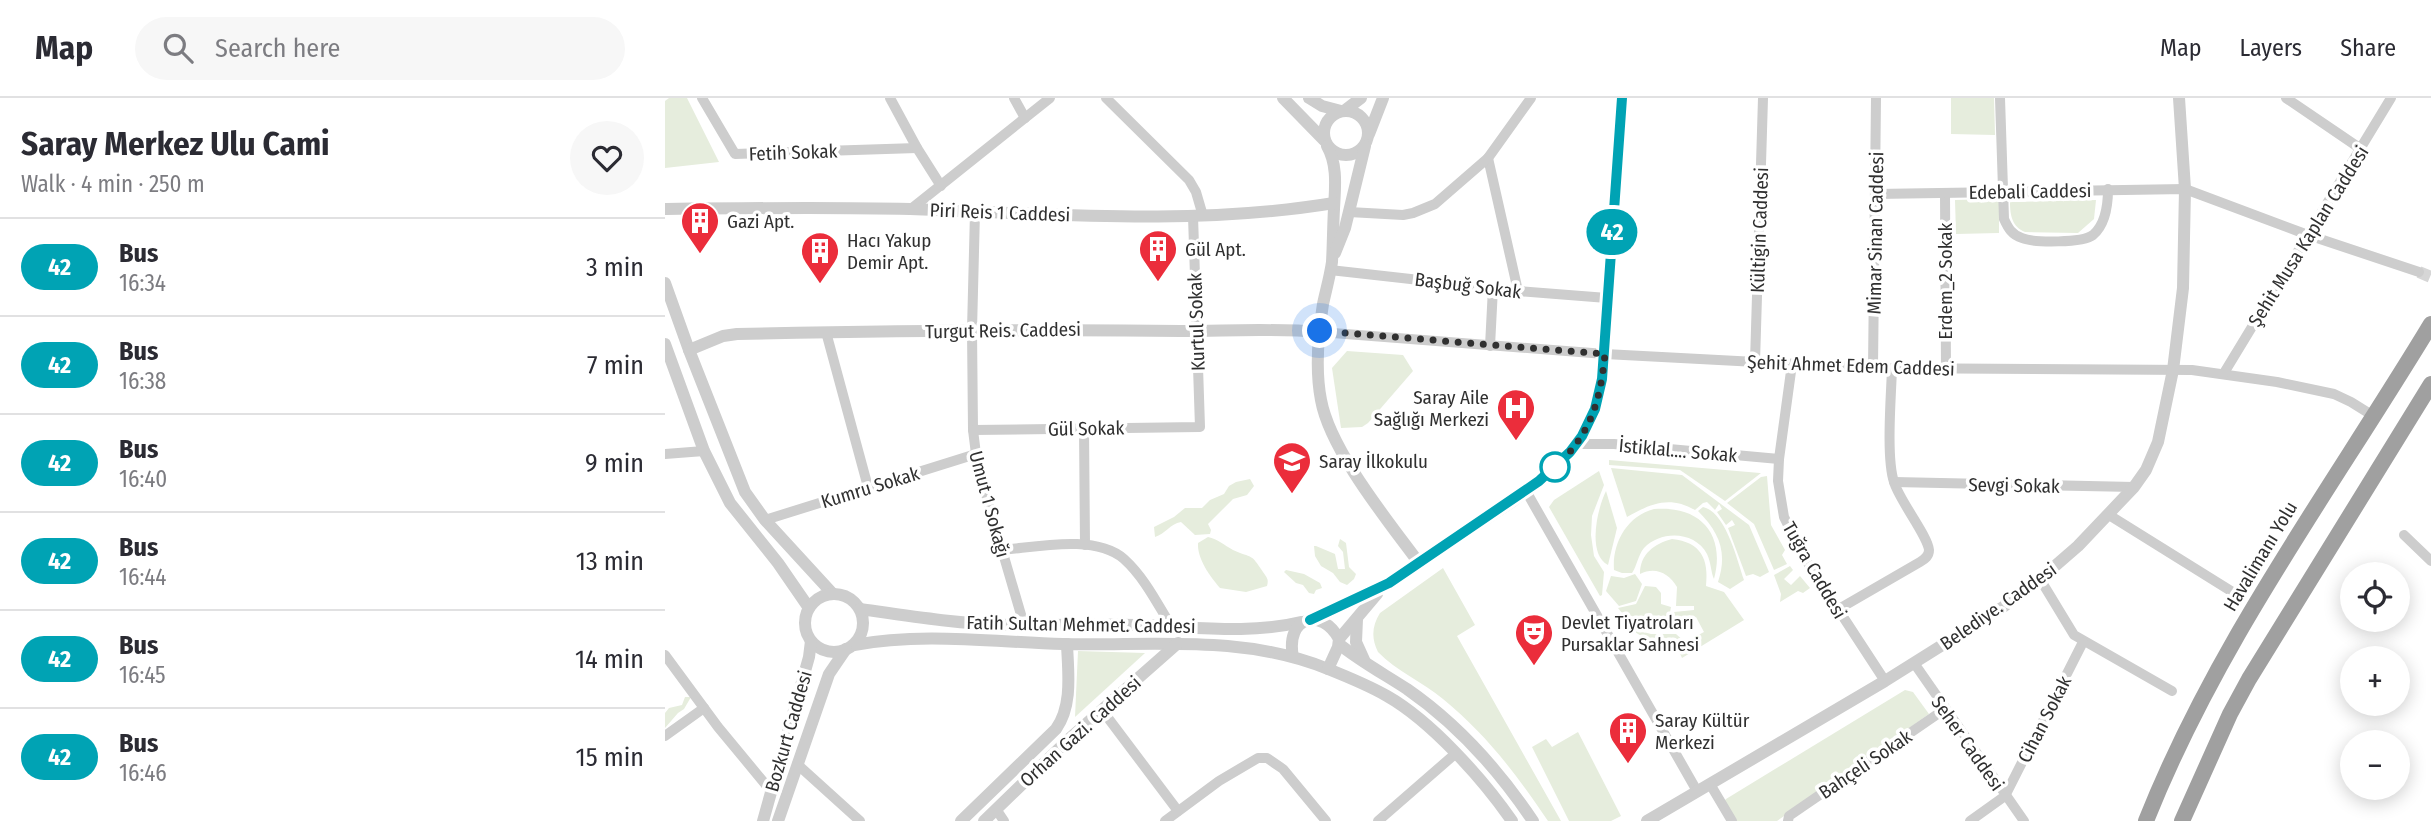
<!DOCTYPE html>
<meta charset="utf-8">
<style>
body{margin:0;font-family:"Fira Sans Condensed",sans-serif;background:#f7f7f7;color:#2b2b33;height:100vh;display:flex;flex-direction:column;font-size:26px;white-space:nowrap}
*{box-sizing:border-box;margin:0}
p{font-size:23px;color:#7c7c81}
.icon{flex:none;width:38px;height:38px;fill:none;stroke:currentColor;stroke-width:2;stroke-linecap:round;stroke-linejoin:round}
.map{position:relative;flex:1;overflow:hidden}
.panel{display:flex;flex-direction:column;background:#fff;width:665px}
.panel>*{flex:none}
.badge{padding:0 14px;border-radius:23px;font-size:24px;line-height:46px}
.controls{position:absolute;left:1675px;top:464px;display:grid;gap:14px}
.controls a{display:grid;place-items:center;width:70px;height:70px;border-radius:50%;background:#fff;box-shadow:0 4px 18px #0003;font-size:35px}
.you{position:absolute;width:35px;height:35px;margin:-18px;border:5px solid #fff;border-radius:50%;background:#1a73e8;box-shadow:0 0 0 10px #1a73e833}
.map>.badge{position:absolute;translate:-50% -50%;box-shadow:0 0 0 4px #fff}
.round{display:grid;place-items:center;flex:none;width:74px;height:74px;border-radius:37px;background:#f7f7f7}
.headline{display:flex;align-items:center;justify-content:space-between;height:119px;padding:0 21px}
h1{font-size:33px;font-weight:700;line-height:52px}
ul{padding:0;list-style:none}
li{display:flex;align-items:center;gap:21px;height:98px;padding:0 21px;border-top:2px solid #e1e1e2}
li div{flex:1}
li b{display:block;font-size:26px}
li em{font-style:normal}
li .badge{min-width:77px;font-weight:700;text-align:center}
header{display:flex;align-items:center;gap:42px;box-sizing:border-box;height:98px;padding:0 35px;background:#fff;border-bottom:2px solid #e1e1e2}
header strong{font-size:33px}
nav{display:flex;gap:38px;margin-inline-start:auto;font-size:24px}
.search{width:490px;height:63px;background:#f7f7f7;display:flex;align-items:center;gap:18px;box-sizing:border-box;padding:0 24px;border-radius:38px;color:#7c7c81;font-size:26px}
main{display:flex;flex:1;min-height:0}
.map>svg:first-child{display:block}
</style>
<header>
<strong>Map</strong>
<div class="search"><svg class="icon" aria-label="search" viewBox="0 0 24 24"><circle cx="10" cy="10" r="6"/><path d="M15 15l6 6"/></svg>Search here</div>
<nav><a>Map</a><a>Layers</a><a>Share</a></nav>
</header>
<main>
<section class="panel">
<div class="headline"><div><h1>Saray Merkez Ulu Cami</h1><p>Walk · 4 min · 250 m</p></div><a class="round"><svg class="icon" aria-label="heart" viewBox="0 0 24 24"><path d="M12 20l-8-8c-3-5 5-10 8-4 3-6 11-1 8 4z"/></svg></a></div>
<ul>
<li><span class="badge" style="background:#00a3b4;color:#fff">42</span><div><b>Bus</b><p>16:34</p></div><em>3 min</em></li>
<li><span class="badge" style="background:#00a3b4;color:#fff">42</span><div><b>Bus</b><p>16:38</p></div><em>7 min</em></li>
<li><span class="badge" style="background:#00a3b4;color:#fff">42</span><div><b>Bus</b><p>16:40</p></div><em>9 min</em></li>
<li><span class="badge" style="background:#00a3b4;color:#fff">42</span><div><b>Bus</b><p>16:44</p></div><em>13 min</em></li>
<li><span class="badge" style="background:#00a3b4;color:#fff">42</span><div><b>Bus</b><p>16:45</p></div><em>14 min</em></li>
<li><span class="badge" style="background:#00a3b4;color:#fff">42</span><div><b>Bus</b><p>16:46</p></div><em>15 min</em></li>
</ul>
</section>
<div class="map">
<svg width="1766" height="723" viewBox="0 0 1766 723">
<rect width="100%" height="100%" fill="#fff"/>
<g fill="#e6eddd">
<path d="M4,0H22L54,64L0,70V3Z"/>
<path d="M1286,0H1329L1330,37L1286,36Z"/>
<path d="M1334,101V135L1291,136L1290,102Z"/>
<path d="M1431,102L1429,121L1413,135L1360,134C1347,129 1345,117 1345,104Z"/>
<path d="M682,253L738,257L748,273L703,325L697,329L676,330L667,270Z"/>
<path d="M944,362L1095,375H1096L1060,403L1015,372L944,367Z"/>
<path d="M946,370L1017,377L1084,427L1104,474L1095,479L1088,476L1081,478L1063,430L1070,427L1067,422L1061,427L1052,414L1057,411L1054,406L1050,412L1042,404L1038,405L1030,412C1004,397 985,406 962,419Z"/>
<path d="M934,373L939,387L927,418L926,437L929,458L939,474L937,497L935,498L884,409L889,402Z"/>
<path d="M1102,378L1106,427L1120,452L1117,457L1122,466L1109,472L1089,426L1062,405L1096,379Z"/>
<path d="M585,381L589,388L582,397L568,401L543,426L546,432L545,436L530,437L516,424C505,426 500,436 490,439L489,429L509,419L520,410H537L545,402L559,396L564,388L571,384Z"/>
<path d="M941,393L952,430L943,467C922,456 932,411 941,393Z"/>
<path d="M1038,409C1061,414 1072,462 1079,482L1065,491L1053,484C1063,454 1054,434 1033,413Z"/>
<path d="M989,411C1035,407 1061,436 1049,481C1046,475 1046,464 1042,456C1030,433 996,432 979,450C973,457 972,468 967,475H957L949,472C947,445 962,418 989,411Z"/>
<path d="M543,439C553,441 559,447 568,452C588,461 585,454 598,474C602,480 604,481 602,488L581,494L555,490C545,478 532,461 533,445Z"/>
<path d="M675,441L681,445L684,469L691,476L689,481L682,487L675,484L668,475L656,468L650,458L649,448H651L670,456L673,471H680L678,454L673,448Z"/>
<path d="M1007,441C1036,444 1044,461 1041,488L1059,494L1079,522L1017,560L1010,545C996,538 978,544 967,531L986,536H1011L1020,544L1039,534L1031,519L1013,530L1007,531L1009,514L1029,512V508H1011L1012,489C1004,475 990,468 975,476C975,456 989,446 1007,441Z"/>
<path d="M1125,468L1128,472L1119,481L1126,487L1135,478L1145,490L1138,495L1133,493L1115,504L1116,496L1109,477Z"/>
<path d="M778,470L810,527L792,538L896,723H883C851,676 822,637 778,601C758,584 731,573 713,554C706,540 707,528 715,515Z"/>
<path d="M621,472L639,476L655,485L657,490L651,492L649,496L644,495L638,487L631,485L619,474Z"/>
<path d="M970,476L977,486L971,503L954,508L941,493L946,478L959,480Z"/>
<path d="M980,488L991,489L996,495V506L1006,509L1002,531C984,533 964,526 953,510L971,506Z"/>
<path d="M413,553L480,555L410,619Z"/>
<path d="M1240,592L1248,594L1264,616L1112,723H1067L1056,707L1061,701Z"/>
<path d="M20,599H26L19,611L13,615L0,630V615L4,610L17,607Z"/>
<path d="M913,634L956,718L946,723H904L867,649L881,641L887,649Z"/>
</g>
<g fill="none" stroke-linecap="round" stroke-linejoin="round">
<path stroke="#d6d6d6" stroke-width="12" stroke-dasharray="12 6" stroke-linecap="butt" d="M1754,174L1766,179"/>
<g stroke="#cdcdcd" stroke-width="10">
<path d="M37,0L70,56L252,50"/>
<path d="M225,0L252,50L276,88"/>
<path d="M349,0L360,20"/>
<path d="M441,0L524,82L531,94L538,118"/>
<path d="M1335,0L1339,121C1343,130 1347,137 1357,140C1369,145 1418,145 1428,137C1441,126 1443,107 1443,91"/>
<path d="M1621,0L1696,51"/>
<path d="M823,60L853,193"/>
<path d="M1280,95L1281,271"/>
<path d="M1211,96L1520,91L1643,137L1754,174"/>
<path d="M246,111L385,0"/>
<path d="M310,114L307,232L308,332L311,356L323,404L359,527"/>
<path d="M684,114L738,117L748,115L770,106L823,60L866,0"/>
<path d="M665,172L853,193L942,200"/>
<path d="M161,234L203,389"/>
<path d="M655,234L940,256L1208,270L1527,272L1612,284L1669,296L1686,304L1710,319"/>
<path d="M825,248L828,190"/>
<path d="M1090,264L1098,0"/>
<path d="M1127,266L1114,361L1113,383L1119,419L1139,459L1220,583"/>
<path d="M1208,270L1211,0"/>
<path d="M1559,275L1726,0"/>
<path d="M419,330L420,447"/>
<path d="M308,332L535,329L528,118"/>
<path d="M911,346H949L1114,361"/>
<path d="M0,356L39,353"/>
<path d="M1229,384L1469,389"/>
<path d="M861,393L1032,693"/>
<path d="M1444,417L1566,493"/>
<path d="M100,422L311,356"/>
<path d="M1739,437L1766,463"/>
<path d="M337,452C372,449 430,436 459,461C479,479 492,505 506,528"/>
<path d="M1375,481L1409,537L1507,593"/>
<path d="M1172,512L1255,464C1260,461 1264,458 1264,452C1263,438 1234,402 1229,384C1221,360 1226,299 1227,271"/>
<path d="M0,557L53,629L106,693"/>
<path d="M1249,565L1359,723"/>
<path d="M437,612L513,713"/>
<path d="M0,638L39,610"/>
<path d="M132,666L195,723"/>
<path d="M1045,686L1067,723"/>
<path d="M331,711L339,723"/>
<path d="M500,723L554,683L593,660H602L618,671L661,723"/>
<path d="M713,723L790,656"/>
<path d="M1123,723L1124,718L1280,611"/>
<path d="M1305,723L1340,698L1418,544"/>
</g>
<g stroke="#cdcdcd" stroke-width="12">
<path d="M618,0L659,42"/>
<path d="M644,0L657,8L676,13"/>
<circle cx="681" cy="35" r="22"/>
<path d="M679,13L696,0"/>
<path d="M704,36L718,0"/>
<path d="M662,48C673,67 670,90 669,111C668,128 668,146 667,164C665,178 661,192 658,206C653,237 650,271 656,302C665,352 723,423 754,465"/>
<path d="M0,111C82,110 163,109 245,111C386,116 529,128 669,105"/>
<path d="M670,155L680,130L700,48"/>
<path d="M0,185L24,252L80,394L100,422L167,495"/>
<path d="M0,246L39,353L65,405L113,465L144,510"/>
<path d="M24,252L58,238L72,236C220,233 368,231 516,233C562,233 608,230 655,234"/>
<circle cx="169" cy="525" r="29"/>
<path d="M195,511C244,518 294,526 344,527C386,528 429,525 471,527C525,528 583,537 636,524"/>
<path d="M692,521L691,544L700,564"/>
<path d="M645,522L724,485L848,403L874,383L905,354L917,338L931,311L937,281L957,0"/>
<path d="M674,541L712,496"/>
<path d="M674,546C695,563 719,576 742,591C794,627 833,671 868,723"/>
<path d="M189,547C257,534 329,544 398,546C487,548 578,536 663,571L673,549L674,541C657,509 620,518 628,559"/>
<path d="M663,571C683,579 703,587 722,598C766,623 818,681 847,723"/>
<path d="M98,723L144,559L146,543"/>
<path d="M113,723L164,576L181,551"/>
<path d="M296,723L391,631C408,607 403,574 402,546"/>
<path d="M319,723L404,641L513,545"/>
<path d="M982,723L1220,583L1338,509L1375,481L1413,448L1469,389L1481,372L1493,344L1508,272L1518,190L1520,91L1514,0"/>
</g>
<g stroke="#a0a0a0" stroke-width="16">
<path d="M1481,723C1552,544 1667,390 1766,226"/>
<path d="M1517,723L1565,616L1584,581L1766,286"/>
</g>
</g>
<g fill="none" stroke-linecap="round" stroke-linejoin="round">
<defs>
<path id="line" d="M645,522L724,485L874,383L905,354L917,338L930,311L937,281L957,0"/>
</defs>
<use href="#line" stroke="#fff" stroke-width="16"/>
<use href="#line" stroke="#00a3b4" stroke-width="10"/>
<path stroke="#303030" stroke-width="7" stroke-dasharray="0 12.6" d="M655,233L940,256C935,304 926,336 890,369"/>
</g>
<defs>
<symbol id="building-pin" viewBox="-11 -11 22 30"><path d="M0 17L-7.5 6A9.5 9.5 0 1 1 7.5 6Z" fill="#eb2d3b" stroke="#fff"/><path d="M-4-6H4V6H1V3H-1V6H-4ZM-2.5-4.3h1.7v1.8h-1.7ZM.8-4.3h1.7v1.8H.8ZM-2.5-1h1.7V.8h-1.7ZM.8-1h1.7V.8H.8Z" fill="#fff"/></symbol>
<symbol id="hospital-pin" viewBox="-11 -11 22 30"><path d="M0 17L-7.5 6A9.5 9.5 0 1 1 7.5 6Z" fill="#eb2d3b" stroke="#fff"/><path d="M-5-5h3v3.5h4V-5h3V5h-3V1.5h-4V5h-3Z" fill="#fff"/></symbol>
<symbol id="school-pin" viewBox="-11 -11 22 30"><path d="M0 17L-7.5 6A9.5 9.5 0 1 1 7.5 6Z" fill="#eb2d3b" stroke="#fff"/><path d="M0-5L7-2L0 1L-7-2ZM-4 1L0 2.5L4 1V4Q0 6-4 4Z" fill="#fff"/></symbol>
<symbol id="theatre-pin" viewBox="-11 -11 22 30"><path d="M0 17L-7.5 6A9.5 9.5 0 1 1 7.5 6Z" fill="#eb2d3b" stroke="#fff"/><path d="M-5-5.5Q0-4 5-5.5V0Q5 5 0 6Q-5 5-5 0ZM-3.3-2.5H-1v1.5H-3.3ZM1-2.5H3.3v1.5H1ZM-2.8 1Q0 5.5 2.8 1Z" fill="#fff"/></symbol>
</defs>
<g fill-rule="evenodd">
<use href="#building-pin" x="13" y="101" width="44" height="60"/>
<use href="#building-pin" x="471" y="129" width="44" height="60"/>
<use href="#building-pin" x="133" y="131" width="44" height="60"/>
<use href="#hospital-pin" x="829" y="288" width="44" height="60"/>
<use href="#school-pin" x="605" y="341" width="44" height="60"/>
<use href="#theatre-pin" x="847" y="513" width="44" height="60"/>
<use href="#building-pin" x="941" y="611" width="44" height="60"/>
</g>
<circle fill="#fff" stroke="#00a3b4" stroke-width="3.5" cx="890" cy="369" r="14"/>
<g text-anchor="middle" stroke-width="7" stroke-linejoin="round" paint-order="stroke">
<g font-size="19" fill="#303030" stroke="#fff">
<text transform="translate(128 54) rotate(-2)" y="7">Fetih Sokak</text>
<text transform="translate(1365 93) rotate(-1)" y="7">Edebali Caddesi</text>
<text transform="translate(335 114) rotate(2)" y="7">Piri Reis 1 Caddesi</text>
<text transform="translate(1094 132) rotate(-88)" y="7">Kültigin Caddesi</text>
<text transform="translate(1210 135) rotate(-89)" y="7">Mimar Sinan Caddesi</text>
<text transform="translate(1643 138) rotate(-58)" y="7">Şehit Musa Kaplan Caddesi</text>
<text transform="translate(1280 183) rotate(-90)" y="7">Erdem_2 Sokak</text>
<text transform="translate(803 187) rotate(7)" y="7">Başbuğ Sokak</text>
<text transform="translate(531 224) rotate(-92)" y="7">Kurtul Sokak</text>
<text transform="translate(338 232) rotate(-1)" y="7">Turgut Reis. Caddesi</text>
<text transform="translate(1186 267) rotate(2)" y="7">Şehit Ahmet Edem Caddesi</text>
<text transform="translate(421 330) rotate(-1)" y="7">Gül Sokak</text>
<text transform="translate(1013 352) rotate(5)" y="7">İstiklal.... Sokak</text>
<text transform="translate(1349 387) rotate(1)" y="7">Sevgi Sokak</text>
<text transform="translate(205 389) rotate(-17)" y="7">Kumru Sokak</text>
<text transform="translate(325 406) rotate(75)" y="7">Umut 1 Sokağı</text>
<text transform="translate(1595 458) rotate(-59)" y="7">Havalimanı Yolu</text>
<text transform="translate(1150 472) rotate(60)" y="7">Tuğra Caddesi</text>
<text transform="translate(1333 508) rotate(-35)" y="7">Belediye. Caddesi</text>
<text transform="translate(416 526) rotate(1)" y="7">Fatih Sultan Mehmet. Caddesi</text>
<text transform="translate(1379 621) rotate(-63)" y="7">Cihan Sokak</text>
<text transform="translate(123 633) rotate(-74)" y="7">Bozkurt Caddesi</text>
<text transform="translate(415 633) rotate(-42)" y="7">Orhan Gazi. Caddesi</text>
<text transform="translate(1303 645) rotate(55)" y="7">Seher Caddesi</text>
<text transform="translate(1200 666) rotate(-34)" y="7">Bahçeli Sokak</text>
</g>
<g font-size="19" fill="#303030" stroke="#fff" text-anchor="start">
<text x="62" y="130">Gazi Apt.</text>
<text x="182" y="149">Hacı Yakup<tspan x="182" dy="22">Demir Apt.</tspan></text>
<text x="520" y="158">Gül Apt.</text>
<text x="824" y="306" text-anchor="end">Saray Aile<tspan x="824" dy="22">Sağlığı Merkezi</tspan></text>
<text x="654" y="370">Saray İlkokulu</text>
<text x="896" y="531">Devlet Tiyatroları<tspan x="896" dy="22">Pursaklar Sahnesi</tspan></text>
<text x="990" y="629">Saray Kültür<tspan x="990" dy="22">Merkezi</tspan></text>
</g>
</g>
</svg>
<div class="controls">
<a><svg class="icon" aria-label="locate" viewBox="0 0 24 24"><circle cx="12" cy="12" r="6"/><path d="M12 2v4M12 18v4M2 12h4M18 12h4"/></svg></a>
<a>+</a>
<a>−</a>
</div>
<div class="you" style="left:655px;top:233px"></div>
<b class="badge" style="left:947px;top:134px;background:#00a3b4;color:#fff">42</b>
</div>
</main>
